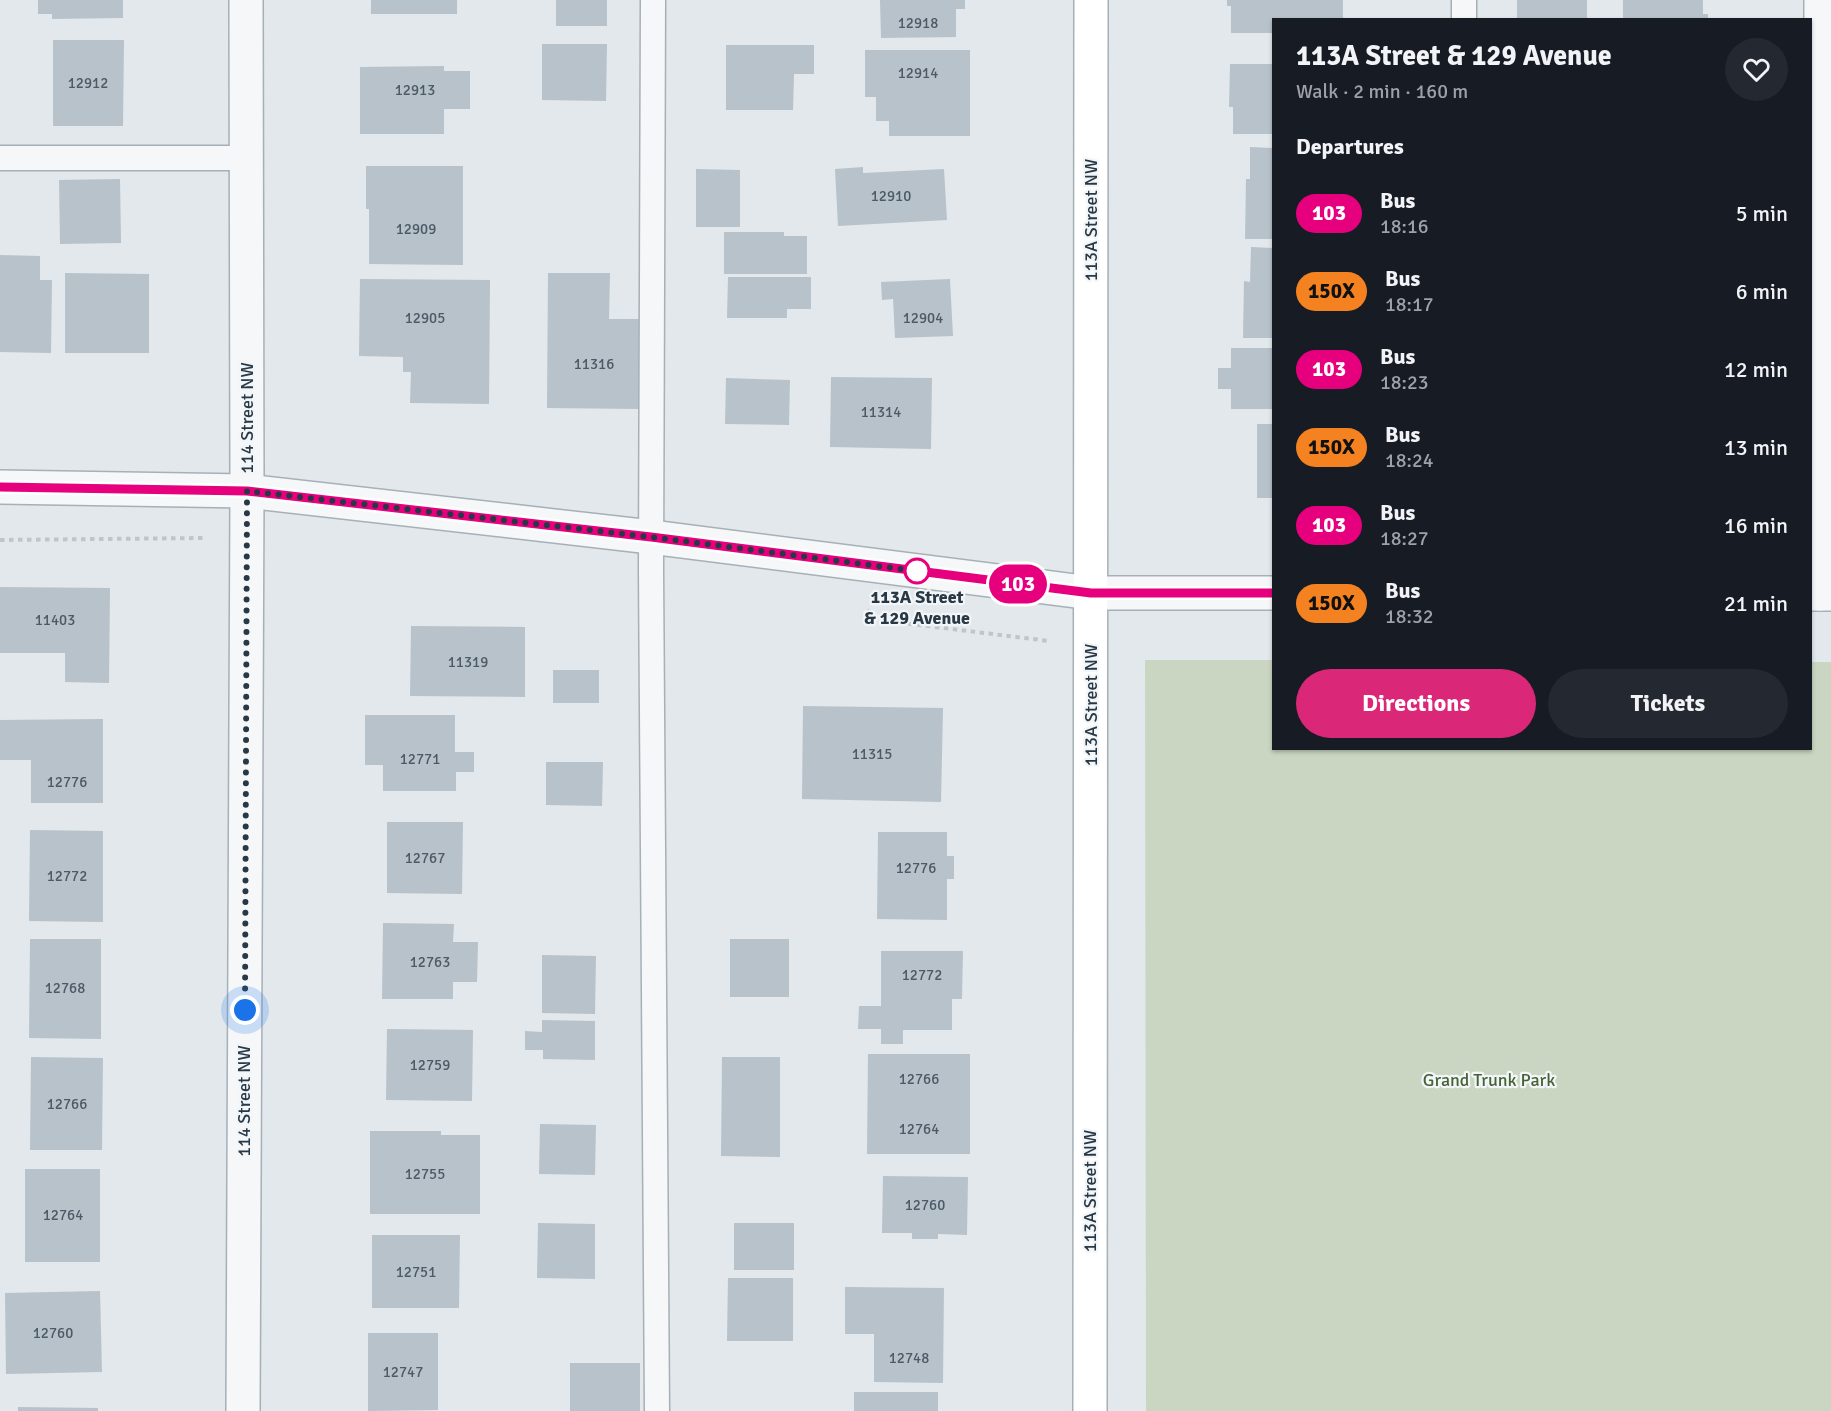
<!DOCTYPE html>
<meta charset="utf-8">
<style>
body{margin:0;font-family:Signika,sans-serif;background:#242831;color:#f1f3f6;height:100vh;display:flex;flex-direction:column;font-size:22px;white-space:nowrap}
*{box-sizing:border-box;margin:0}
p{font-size:20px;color:#9ea1a6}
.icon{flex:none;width:33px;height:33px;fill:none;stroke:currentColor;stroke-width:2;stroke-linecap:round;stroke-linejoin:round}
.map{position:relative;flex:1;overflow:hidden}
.side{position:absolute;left:1272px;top:18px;width:540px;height:732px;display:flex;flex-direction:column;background:#171b24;border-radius:0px;box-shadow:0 2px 4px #0004}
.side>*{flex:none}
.badge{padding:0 12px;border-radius:20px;font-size:21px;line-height:39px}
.you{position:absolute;width:30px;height:30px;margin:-15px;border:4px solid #fff;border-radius:50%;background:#1a73e8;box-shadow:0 0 0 9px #1a73e833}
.map>.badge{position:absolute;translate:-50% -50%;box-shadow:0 0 0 3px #fff}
h2{padding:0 24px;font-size:22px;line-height:54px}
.round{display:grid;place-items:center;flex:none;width:63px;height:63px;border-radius:32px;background:#242831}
.summary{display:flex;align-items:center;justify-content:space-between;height:102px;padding:0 24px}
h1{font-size:28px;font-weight:700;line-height:45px}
.action{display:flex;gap:12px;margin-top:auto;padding:12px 24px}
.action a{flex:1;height:69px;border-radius:36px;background:#db2777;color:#fff;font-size:24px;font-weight:700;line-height:69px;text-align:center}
.action a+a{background:#242831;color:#f1f3f6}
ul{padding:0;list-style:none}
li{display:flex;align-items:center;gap:18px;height:78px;padding:0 24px}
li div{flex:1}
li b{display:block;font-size:22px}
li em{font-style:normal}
li .badge{min-width:66px;font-weight:700;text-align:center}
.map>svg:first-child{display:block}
</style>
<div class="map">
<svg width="1831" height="1411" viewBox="0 0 1831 1411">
<rect width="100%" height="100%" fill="#e2e8ec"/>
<path fill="#cbd6c2" d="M1145,660H1273L1274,748H1810L1811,662H1831V1411H1146Z"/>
<g fill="#b8c2ca">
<path d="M38,0H123V18L52,19V14H38Z"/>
<rect x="371" y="0" width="86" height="14"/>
<rect x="556" y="0" width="51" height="26"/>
<path d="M880,0H965V9H956V37L881,38Z"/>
<path d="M1227,0H1343V20H1274V33H1231V6H1227Z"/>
<rect x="1517" y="0" width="70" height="20"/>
<path d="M1623,0H1703V14H1708V20H1623Z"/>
<path d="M53,40H124L123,126H53Z"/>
<path d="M542,44H607L606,101L542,100Z"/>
<path d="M726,45H814V74H794L793,110H726Z"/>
<path d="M865,50H970V136H889V121H876V97H865Z"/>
<path d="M1230,64H1274V134H1233V107H1229Z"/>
<path d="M444,66V71H470V109H444V134H360V67Z"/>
<path d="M1250,147L1274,148V239H1245L1246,179H1250Z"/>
<path d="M366,166H463V265L369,264V209H366Z"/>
<path d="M863,167V173L944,169L947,220L838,226L835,169Z"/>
<path d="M696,169L740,170V227H696Z"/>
<path d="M120,179L121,243L60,244L59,180Z"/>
<path d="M724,232H784V236H807V274H724Z"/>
<path d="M1251,247L1274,248V338H1243L1244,281L1250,282Z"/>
<path d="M0,255L40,256V280H52L51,353L0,352Z"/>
<path d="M65,273L149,274V353H65Z"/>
<path d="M548,273H610L609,319H641V409L547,408Z"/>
<path d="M728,277H811V309H787V318H727Z"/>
<path d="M360,279L490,280L489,404L410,403L411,372H403V357L359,356Z"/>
<path d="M950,279L953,336L895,338L893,299L882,300L881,282Z"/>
<path d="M1231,348H1274V409H1231V389H1218V368H1231Z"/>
<path d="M831,377L932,378L931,449L830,447Z"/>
<path d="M726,378L790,380L789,425L725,424Z"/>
<rect x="1257" y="424" width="17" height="74"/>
<path d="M0,587L110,588L109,683L65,682V653H0Z"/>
<path d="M411,626L525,627V697L410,696Z"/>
<rect x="553" y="670" width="46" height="33"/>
<path d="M803,706L943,708L941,802L802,799Z"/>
<path d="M365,715H455V752H474V772H456V791H383V765H365Z"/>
<path d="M103,719V803H31V760H0V720Z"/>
<path d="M546,762H603L602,806L546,805Z"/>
<path d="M387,822H463L462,894L387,893Z"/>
<path d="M30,830L103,831V922L29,921Z"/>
<path d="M878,832H947V856H954V879H947V920L877,919Z"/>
<path d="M383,923L454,924L453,942H478L477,982H453V999H382Z"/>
<path d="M30,939H101V1039L29,1038Z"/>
<rect x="730" y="939" width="59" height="58"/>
<path d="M881,951H963L962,999H952V1030H903V1044H881V1029H858L859,1006H881Z"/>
<path d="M542,955L596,956L595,1014L542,1013Z"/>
<path d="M542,1020L595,1021V1060L543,1059V1050H525V1031L542,1032Z"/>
<path d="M387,1029L473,1030L472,1101L386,1100Z"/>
<path d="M868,1054H970V1154H867Z"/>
<path d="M31,1057L103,1058L102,1150H30Z"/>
<path d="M722,1057H780V1157L721,1156Z"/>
<path d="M540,1124L596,1125L595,1175L539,1174Z"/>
<path d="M370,1131H441V1135H480V1214H370Z"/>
<rect x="25" y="1169" width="75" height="93"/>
<path d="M883,1176L968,1177L967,1235L938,1234V1239H912V1233H882Z"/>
<path d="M538,1223L595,1224V1279L537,1278Z"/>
<rect x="734" y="1223" width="60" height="47"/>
<path d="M372,1235H460L459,1308H372Z"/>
<path d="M728,1278H793V1341H727Z"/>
<path d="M845,1287L944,1288L943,1383L874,1382V1334H845Z"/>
<path d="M100,1291L102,1372L6,1374L5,1293Z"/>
<path d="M368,1333H438V1410L368,1411Z"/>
<rect x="570" y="1363" width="70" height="48"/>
<rect x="854" y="1392" width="84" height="19"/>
<path d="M18,1407L98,1408V1411H18Z"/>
</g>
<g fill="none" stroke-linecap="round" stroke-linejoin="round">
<defs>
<g id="service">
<path d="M653,0L651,570L657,1411"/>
<path d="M1464,20V0"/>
<path d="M0,158H247"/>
</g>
<g id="minor">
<path d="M1820,594L1821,0"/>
<path d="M243,1411L247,491L246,0"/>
</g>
<g id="tertiary">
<path d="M0,487L247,491L651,537L1091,593H1274"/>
<path d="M1810,594H1831"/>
</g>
<path id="secondary" d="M1090,1411L1091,0"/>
</defs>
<use href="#service" stroke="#a6b0b7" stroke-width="27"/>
<use href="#minor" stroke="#a6b0b7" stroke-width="36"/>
<use href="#tertiary" stroke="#a6b0b7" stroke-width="36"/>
<use href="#secondary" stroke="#a6b0b7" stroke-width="36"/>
<g stroke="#c0c5ca" stroke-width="4" stroke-dasharray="4.5 4.5" stroke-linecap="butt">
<path d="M0,540L204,538"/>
<path d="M867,610L879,620L1049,641"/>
</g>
<use href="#service" stroke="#f5f7f9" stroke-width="24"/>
<use href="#minor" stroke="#f5f7f9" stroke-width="33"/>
<use href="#tertiary" stroke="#f5f7f9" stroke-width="33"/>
<use href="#secondary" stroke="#fff" stroke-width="33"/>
</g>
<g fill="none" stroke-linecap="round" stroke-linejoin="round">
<defs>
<path id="line" d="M0,487L247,491L651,537L1091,593H1274"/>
</defs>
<use href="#line" stroke="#fff" stroke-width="14"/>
<use href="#line" stroke="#e6007e" stroke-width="9"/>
<path stroke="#283845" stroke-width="6" stroke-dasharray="0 10.8" d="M245,1010L247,491L651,537L917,571"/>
</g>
<circle fill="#fff" stroke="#e6007e" stroke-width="3" cx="917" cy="571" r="12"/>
<g text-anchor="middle" stroke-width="4.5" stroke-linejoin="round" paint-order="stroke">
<g font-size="15" fill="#4c5a66">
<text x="918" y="28">12918</text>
<text x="918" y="78">12914</text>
<text x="88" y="88">12912</text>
<text x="415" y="95">12913</text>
<text x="891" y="201">12910</text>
<text x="416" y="234">12909</text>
<text x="425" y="323">12905</text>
<text x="923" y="323">12904</text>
<text x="594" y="369">11316</text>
<text x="881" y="417">11314</text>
<text x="55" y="625">11403</text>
<text x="468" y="667">11319</text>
<text x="872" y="759">11315</text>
<text x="420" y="764">12771</text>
<text x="67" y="787">12776</text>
<text x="425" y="863">12767</text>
<text x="916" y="873">12776</text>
<text x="67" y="881">12772</text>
<text x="430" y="967">12763</text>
<text x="922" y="980">12772</text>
<text x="65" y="993">12768</text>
<text x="430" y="1070">12759</text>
<text x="919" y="1084">12766</text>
<text x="67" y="1109">12766</text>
<text x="919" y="1134">12764</text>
<text x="425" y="1179">12755</text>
<text x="925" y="1210">12760</text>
<text x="63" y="1220">12764</text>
<text x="416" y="1277">12751</text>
<text x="53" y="1338">12760</text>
<text x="909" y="1363">12748</text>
<text x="403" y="1377">12747</text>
</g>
<g font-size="18" fill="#283845" stroke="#f2f6f9">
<text transform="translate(1091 220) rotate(-90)" y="6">113A Street NW</text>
<text transform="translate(247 418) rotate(-90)" y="6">114 Street NW</text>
<text transform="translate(1091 705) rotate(-90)" y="6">113A Street NW</text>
<text transform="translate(244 1101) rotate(-90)" y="6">114 Street NW</text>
<text transform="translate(1090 1191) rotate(-90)" y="6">113A Street NW</text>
</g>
<g font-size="18" font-weight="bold" fill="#283845" stroke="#f2f6f9">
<text x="917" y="603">113A Street<tspan x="917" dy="21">&amp; 129 Avenue</tspan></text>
</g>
<g font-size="18" fill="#466334" stroke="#f2f6f9">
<text x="1489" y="1086">Grand Trunk Park</text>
</g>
</g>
</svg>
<div class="you" style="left:245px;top:1010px"></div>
<b class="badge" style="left:1018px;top:584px;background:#e6007e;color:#fff">103</b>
<section class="side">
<div class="summary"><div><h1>113A Street &amp; 129 Avenue</h1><p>Walk · 2 min · 160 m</p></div><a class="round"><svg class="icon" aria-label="heart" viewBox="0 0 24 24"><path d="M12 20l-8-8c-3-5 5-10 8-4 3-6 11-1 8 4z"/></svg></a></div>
<h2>Departures</h2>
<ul>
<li><span class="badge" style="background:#e6007e;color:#fff">103</span><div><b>Bus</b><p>18:16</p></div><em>5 min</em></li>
<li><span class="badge" style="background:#f58220;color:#111">150X</span><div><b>Bus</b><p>18:17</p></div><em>6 min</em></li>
<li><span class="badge" style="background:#e6007e;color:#fff">103</span><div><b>Bus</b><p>18:23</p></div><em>12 min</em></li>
<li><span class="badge" style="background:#f58220;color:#111">150X</span><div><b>Bus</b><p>18:24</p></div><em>13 min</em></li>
<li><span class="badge" style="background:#e6007e;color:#fff">103</span><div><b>Bus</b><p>18:27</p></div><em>16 min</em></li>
<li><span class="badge" style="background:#f58220;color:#111">150X</span><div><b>Bus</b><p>18:32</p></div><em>21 min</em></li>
</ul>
<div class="action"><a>Directions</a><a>Tickets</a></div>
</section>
</div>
